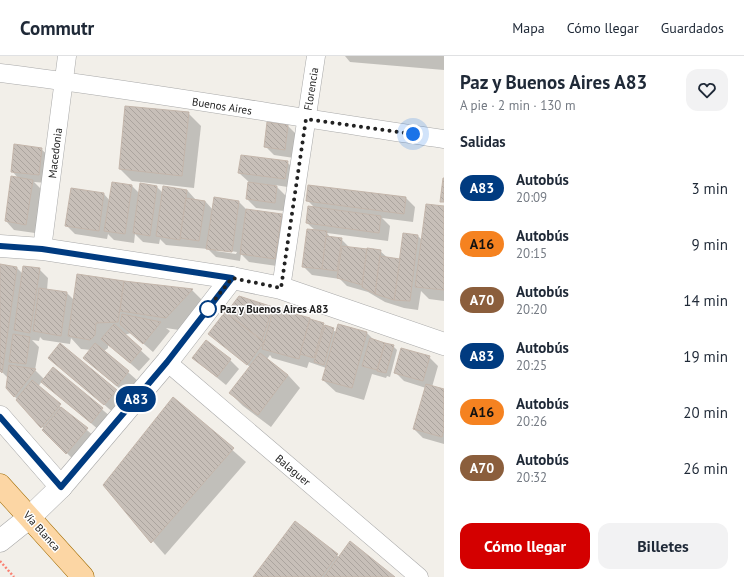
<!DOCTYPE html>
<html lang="es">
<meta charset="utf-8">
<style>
body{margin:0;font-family:"PT Sans",sans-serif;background:#f2f2f3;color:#1f2937;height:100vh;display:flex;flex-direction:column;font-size:15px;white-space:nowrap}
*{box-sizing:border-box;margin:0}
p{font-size:13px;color:#747a83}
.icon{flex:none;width:22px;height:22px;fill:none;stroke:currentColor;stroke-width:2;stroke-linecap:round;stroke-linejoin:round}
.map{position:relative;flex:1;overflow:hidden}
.side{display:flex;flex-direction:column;background:#fff;width:300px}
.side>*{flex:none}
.badge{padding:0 8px;border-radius:13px;font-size:14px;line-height:26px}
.you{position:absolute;width:20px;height:20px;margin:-10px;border:3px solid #fff;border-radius:50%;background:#1a73e8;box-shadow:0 0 0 6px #1a73e833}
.map>.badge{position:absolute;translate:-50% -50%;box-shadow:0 0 0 2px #fff}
h2{padding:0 16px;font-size:15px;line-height:36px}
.round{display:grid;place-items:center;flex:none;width:42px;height:42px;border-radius:12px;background:#f2f2f3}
.summary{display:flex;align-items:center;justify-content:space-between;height:68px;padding:0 16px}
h1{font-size:19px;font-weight:800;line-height:30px}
.action{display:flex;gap:8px;margin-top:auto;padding:8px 16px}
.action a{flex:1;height:46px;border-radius:12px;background:#d40000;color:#fff;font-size:16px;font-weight:800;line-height:46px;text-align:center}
.action a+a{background:#f2f2f3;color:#1f2937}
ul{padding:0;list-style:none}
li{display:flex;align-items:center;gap:12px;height:56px;padding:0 16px}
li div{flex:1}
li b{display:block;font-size:15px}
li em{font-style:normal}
li .badge{min-width:44px;font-weight:700;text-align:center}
header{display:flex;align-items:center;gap:24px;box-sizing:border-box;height:56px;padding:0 20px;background:#fff;border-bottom:1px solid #e0e1e3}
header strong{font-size:19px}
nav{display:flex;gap:22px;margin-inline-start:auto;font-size:14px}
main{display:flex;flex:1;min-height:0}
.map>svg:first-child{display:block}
</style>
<header>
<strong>Commutr</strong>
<nav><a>Mapa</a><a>Cómo llegar</a><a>Guardados</a></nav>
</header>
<main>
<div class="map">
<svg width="444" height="521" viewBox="0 0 444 521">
<defs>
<pattern id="building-back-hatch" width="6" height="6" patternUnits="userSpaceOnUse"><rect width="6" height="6" fill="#c7bfb8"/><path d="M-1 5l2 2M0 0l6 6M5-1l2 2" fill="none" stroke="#aba49e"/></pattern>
</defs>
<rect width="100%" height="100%" fill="#f2efe9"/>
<g fill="#0003" fill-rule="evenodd">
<path d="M345,0H444V14L350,6Z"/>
<path d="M188,57L201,70L194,132L132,125L120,113Z"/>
<path d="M268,68L288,70L297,79L294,102L274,99L265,90Z"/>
<path d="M41,93L50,101L47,127L34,126L42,134L35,177L14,174L6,165L19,123L12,115Z"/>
<path d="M287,106L296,115L294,132L275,129L286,140L284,155L256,152L247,143L249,126L239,117Z"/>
<path d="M113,127L132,130L140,138L157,131L163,137L187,134L196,144L205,145L213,154L239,146L247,154L281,159L290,168L284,211L249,206L241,198L240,205L216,201L208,193L166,189L160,183L159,188L143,186L135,178L134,187L114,184L108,178L107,183L75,178L66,169L104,138L110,145ZM216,193L237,196L236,198L216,195Z"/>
<path d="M406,142L415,151L413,166L382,162L390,170L388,185L327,177L331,182L341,183L350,192L380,195L388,202L401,204L418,180L422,184L444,151V245L429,243L421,235L418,254L404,252L385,246L368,236L347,230L340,223L312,219L303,210L316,175L307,167L315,152L307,144Z"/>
<path d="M0,209L17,212L23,218L39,213L48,222L47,234L67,237L74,244L77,219L192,234L205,247L179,274L166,272L170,275L153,296L131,277L124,279L150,303L139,315L108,288V292L104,295L138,325L126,338L84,302L91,294L81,293L71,282L70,288L43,284L40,281L39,285L32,284L39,291L35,314L44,323L53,312L111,361L100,375L42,325L38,331L96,382L76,406L43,374L44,373L7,332L8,322L0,314Z"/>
<path d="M239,242L272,252L274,254L275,253L323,268L336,276L338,269L367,277L374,284L393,290L397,294L390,321L387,320L386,322L372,318L364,344L336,336L323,324L326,312L309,306L307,312L272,302L270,299L267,303L288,319L300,332L271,371L243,350L230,337L250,311L209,278Z"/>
<path d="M429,301L438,310L432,331L444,334V388L423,382L414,373L426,332L404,325L396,317Z"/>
<path d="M49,302L116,335L125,343L114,357Z"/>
<path d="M193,302L230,304L239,313L226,329Z"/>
<path d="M173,342L246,406L165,499L104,429Z"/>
<path d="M295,467L339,501L394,521H255Z"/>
</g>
<g fill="url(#building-back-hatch)" stroke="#c4b6ab">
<path d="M125,50L189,56L182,120L119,113Z"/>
<path d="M267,66L288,69L285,94L264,91Z"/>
<path d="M14,88L42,92L39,119L11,116Z"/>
<path d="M241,99L288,105L285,123L238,117Z"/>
<path d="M11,120L33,124L26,169L5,165Z"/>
<path d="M443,122H444V146H440Z"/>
<path d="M112,126L132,129L125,178L104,175Z"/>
<path d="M248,126L277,130L275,147L246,143Z"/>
<path d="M140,127L157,130L150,180L133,177Z"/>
<path d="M308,129L406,141L404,158L306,145Z"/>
<path d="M163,130L187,134L180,184L156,180Z"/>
<path d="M71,132L104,137L99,175L65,170Z"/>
<path d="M214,141L239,145L232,196L206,193Z"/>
<path d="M186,142L205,145L199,185L180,182Z"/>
<path d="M426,148L444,150V234L415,231Z"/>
<path d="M308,150L381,160L379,177L306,167Z"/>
<path d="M246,153L282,158L275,203L240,198Z"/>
<path d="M307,173L327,175L322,213L302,211Z"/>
<path d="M403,177L418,179L410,245L394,244Z"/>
<path d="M326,180L342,182L337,215L322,213Z"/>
<path d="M342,190L367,193L362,229L337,222Z"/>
<path d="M367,192L381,194L375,238L362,231Z"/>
<path d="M380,200L400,203L394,244L375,238Z"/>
<path d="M0,208L17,211L2,317L0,315Z"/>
<path d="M23,210L40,212L30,277L14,274Z"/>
<path d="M77,218L124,225L118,266L96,267L95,279L90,284L68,280Z"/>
<path d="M124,225L193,233L166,262L120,255Z"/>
<path d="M39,232L67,236L61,280L33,275Z"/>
<path d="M239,240L273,251L262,284L226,257Z"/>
<path d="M274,252L310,262L299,303L262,293Z"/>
<path d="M225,256L264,286L247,309L208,278Z"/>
<path d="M122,258L161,266L143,288L120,268Z"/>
<path d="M310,263L324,267L314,302L300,298Z"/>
<path d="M114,268L142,293L130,307L101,283Z"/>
<path d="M338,268L367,276L352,332L322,324Z"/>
<path d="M325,269L334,272L324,309L314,306Z"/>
<path d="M13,278L30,281L26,308L9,306Z"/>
<path d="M370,282L385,287L377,314L362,310Z"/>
<path d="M206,284L231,303L217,321L192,302Z"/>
<path d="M60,287L117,334L104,349L48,302Z"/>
<path d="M95,287L129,315L117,330L83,302Z"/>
<path d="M385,287L394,289L386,317L377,315Z"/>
<path d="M401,292L430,300L423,325L394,317Z"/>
<path d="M260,297L288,319L258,359L229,337Z"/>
<path d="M9,309L36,313L14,341L6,332Z"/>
<path d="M53,311L103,352L91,367L41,326Z"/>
<path d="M32,324L61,348L41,372L16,344Z"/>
<path d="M426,328L444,333V373L442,381L413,373Z"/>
<path d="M173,341L234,392L151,487L103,429Z"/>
<path d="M61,351L88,372L66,398L42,374Z"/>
<path d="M295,465L338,498L321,521H253Z"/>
<path d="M350,485L395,521H324Z"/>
</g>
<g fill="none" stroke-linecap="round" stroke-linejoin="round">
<defs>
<g id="minor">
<path d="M0,17C148,35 296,62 444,83"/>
<path d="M42,193L67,0"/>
<path d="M281,232L316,0"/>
<path d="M167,306L419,521"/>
</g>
<g id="tertiary">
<path d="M0,190L42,193L232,222L281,232L444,288"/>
<path d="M0,361L61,431"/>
<path d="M0,485L30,461L61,431L167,306L232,222"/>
</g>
<path id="primary" d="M0,429L83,521"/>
</defs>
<use href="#minor" stroke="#a9a9a9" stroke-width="19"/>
<use href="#tertiary" stroke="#a9a9a9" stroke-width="23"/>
<use href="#primary" stroke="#a06b00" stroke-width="23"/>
<path stroke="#fa8072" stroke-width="2.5" stroke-dasharray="2 2" stroke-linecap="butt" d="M0,505L14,521"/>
<use href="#minor" stroke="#fff" stroke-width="18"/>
<use href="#tertiary" stroke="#fff" stroke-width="22"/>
<use href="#primary" stroke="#fcd6a4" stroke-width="22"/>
</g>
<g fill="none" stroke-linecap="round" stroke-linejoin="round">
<defs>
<path id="line" d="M0,190L42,193L232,222L167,306L61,431L0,361"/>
</defs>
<use href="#line" stroke="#fff" stroke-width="9"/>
<use href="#line" stroke="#003b80" stroke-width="6"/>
<path stroke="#222" stroke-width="4" stroke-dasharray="0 7.2" d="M208,253L205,256L232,222L281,232L306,63L413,78"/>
</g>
<circle fill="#fff" stroke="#003b80" stroke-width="2" cx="208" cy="253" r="8"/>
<g text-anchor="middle" stroke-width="3" stroke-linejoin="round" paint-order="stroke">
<g font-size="11" fill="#222" stroke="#fff">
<text transform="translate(311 33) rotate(-81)" y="4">Florencia</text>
<text transform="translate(222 50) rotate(9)" y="4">Buenos Aires</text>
<text transform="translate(55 97) rotate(-83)" y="4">Macedonia</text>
<text transform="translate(293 414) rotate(40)" y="4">Balaguer</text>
<text transform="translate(42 475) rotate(48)" y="4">Vía Blanca</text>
</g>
<g font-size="11" font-weight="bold" fill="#222" stroke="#fff" text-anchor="start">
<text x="220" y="257">Paz y Buenos Aires A83</text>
</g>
</g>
</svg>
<div class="you" style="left:413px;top:78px"></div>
<b class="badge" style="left:136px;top:343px;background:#003b80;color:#fff">A83</b>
</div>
<section class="side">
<div class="summary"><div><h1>Paz y Buenos Aires A83</h1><p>A pie · 2 min · 130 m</p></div><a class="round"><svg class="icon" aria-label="heart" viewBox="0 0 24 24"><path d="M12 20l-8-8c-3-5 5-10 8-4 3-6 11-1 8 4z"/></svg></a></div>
<h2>Salidas</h2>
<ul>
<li><span class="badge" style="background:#003b80;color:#fff">A83</span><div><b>Autobús</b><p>20:09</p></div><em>3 min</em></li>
<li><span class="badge" style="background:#f58220;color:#111">A16</span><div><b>Autobús</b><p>20:15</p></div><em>9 min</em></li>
<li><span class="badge" style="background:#8b5e3c;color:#fff">A70</span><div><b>Autobús</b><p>20:20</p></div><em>14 min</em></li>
<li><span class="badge" style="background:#003b80;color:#fff">A83</span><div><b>Autobús</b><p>20:25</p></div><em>19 min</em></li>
<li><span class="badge" style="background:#f58220;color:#111">A16</span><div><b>Autobús</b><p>20:26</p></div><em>20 min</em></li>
<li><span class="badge" style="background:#8b5e3c;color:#fff">A70</span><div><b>Autobús</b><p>20:32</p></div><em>26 min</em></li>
</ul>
<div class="action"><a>Cómo llegar</a><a>Billetes</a></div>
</section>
</main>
